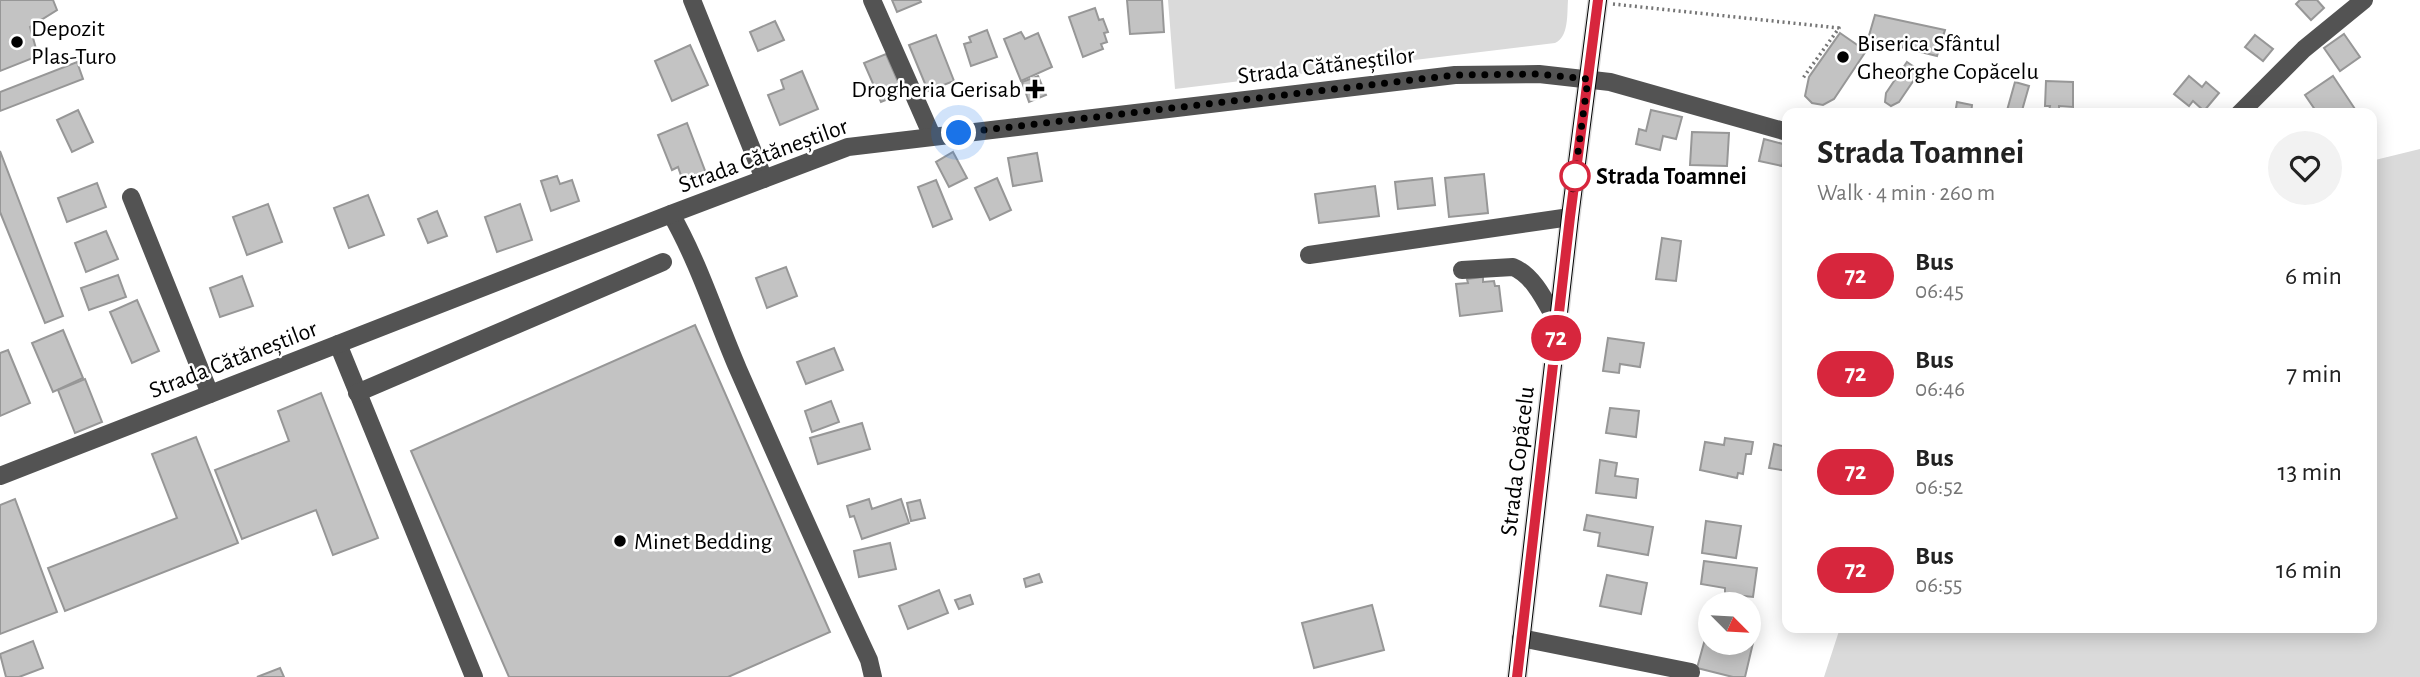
<!DOCTYPE html>
<meta charset="utf-8">
<style>
body{margin:0;font-family:"Alegreya Sans",sans-serif;background:#f2f2f2;color:#222;height:100vh;display:flex;flex-direction:column;font-size:26px;white-space:nowrap}
*{box-sizing:border-box;margin:0}
p{font-size:23px;color:#767676}
.icon{flex:none;width:38px;height:38px;fill:none;stroke:currentColor;stroke-width:2;stroke-linecap:round;stroke-linejoin:round}
.map{position:relative;flex:1;overflow:hidden}
.panel{position:absolute;left:1782px;top:108px;width:595px;height:525px;display:flex;flex-direction:column;background:#fff;border-radius:14px;box-shadow:0 4px 18px #0003}
.panel>*{flex:none}
.badge{padding:0 14px;border-radius:23px;font-size:24px;line-height:46px}
.needle{width:46px;rotate:114deg}
.fabs{position:absolute;left:1698px;top:592px;display:grid;gap:14px}
.fabs a{display:grid;place-items:center;width:63px;height:63px;border-radius:50%;background:#fff;box-shadow:0 4px 18px #0003;font-size:35px}
.you{position:absolute;width:35px;height:35px;margin:-18px;border:5px solid #fff;border-radius:50%;background:#1a73e8;box-shadow:0 0 0 10px #1a73e833}
.map>.badge{position:absolute;translate:-50% -50%;box-shadow:0 0 0 4px #fff}
.round{display:grid;place-items:center;flex:none;width:74px;height:74px;border-radius:37px;background:#f2f2f2}
.overview{display:flex;align-items:center;justify-content:space-between;height:119px;padding:0 35px}
h1{font-size:33px;font-weight:600;line-height:52px}
ul{padding:0;list-style:none}
li{display:flex;align-items:center;gap:21px;height:98px;padding:0 35px}
li div{flex:1}
li b{display:block;font-size:26px}
li em{font-style:normal}
li .badge{min-width:77px;font-weight:700;text-align:center}
.map>svg:first-child{display:block}
</style>
<div class="map">
<svg width="2420" height="677" viewBox="0 0 2420 677">
<rect width="100%" height="100%" fill="#fff"/>
<g fill="#dadada">
<path d="M1168,0H1568C1567,14 1569,37 1555,43L1175,89Z"/>
<path d="M2420,149V677H1824L1840,628H2371V161Z"/>
</g>
<g fill="#c3c3c3" stroke="#979797" stroke-width="2">
<path d="M0,0H53L57,10L30,27L38,56L0,71Z"/>
<path d="M892,0H920L921,2L897,12Z"/>
<path d="M1127,0H1162L1164,32L1130,34Z"/>
<path d="M2300,0H2317L2324,8L2311,20L2296,4Z"/>
<path d="M1095,8L1099,20L1103,19L1108,32L1104,33L1107,42L1101,44L1103,49L1083,57L1069,17Z"/>
<path d="M1875,15L1945,30L1937,56L1868,39Z"/>
<path d="M775,21L784,40L758,51L750,32Z"/>
<path d="M987,30L997,57L971,66L964,44L971,42L969,37Z"/>
<path d="M1021,32L1025,39L1038,33L1052,67L1021,81L1004,39Z"/>
<path d="M1840,33L1866,51L1834,99L1823,105L1812,103L1805,96L1809,77Z"/>
<path d="M2344,34L2360,57L2340,71L2324,48Z"/>
<path d="M936,35L954,81L928,91L909,45Z"/>
<path d="M2255,35L2273,49L2263,61L2245,47Z"/>
<path d="M690,45L708,85L672,101L655,61Z"/>
<path d="M886,54L903,93L881,102L864,63Z"/>
<path d="M77,62L83,79L0,111V92Z"/>
<path d="M1907,62L1920,71L1899,102L1891,106L1885,102L1886,93Z"/>
<path d="M802,71L818,109L780,125L768,95L784,89L781,80Z"/>
<path d="M1038,76L1046,95L1029,102L1022,82Z"/>
<path d="M2189,76L2202,87L2206,82L2219,93L2204,111L2193,101L2189,106L2174,94Z"/>
<path d="M2333,76L2357,112L2355,114H2318L2305,95Z"/>
<path d="M2046,81L2073,82V107L2059,106V111H2049L2050,106H2045Z"/>
<path d="M2015,82L2029,86L2021,114H2006Z"/>
<path d="M1957,102L1972,105L1971,114H1955Z"/>
<path d="M78,110L93,142L72,152L57,120Z"/>
<path d="M1651,110L1682,117L1676,139L1663,136L1660,150L1636,144L1639,129L1646,131Z"/>
<path d="M687,123L707,176L684,184L678,167L672,170L658,135Z"/>
<path d="M1692,132L1729,133L1727,166L1690,165Z"/>
<path d="M1764,139L1787,145L1782,166L1759,161Z"/>
<path d="M0,151L63,316L45,323L0,212Z"/>
<path d="M953,152L967,178L949,187L936,162Z"/>
<path d="M1037,153L1042,181L1013,186L1008,158Z"/>
<path d="M1484,174L1488,213L1449,217L1445,178Z"/>
<path d="M557,176L560,184L572,180L579,201L551,211L541,181Z"/>
<path d="M997,178L1011,210L990,220L975,188Z"/>
<path d="M1432,178L1435,205L1398,209L1395,182Z"/>
<path d="M936,180L952,219L933,227L918,187Z"/>
<path d="M97,183L106,207L67,222L58,198Z"/>
<path d="M1375,186L1379,216L1319,223L1315,194Z"/>
<path d="M368,195L384,235L349,248L334,208Z"/>
<path d="M268,204L282,242L247,255L233,217Z"/>
<path d="M520,204L532,240L497,252L485,217Z"/>
<path d="M437,211L447,236L428,243L418,219Z"/>
<path d="M106,231L118,259L86,272L75,243Z"/>
<path d="M1662,238L1681,241L1676,281L1656,279Z"/>
<path d="M786,267L797,296L767,308L756,278Z"/>
<path d="M118,275L126,297L89,310L81,288Z"/>
<path d="M242,276L253,306L220,317L210,288Z"/>
<path d="M1483,277V282L1494,281L1495,286H1499L1502,311L1460,316L1456,284L1468,283L1467,279Z"/>
<path d="M137,300L159,351L132,363L110,312Z"/>
<path d="M695,325L830,632L728,677H509L411,451Z"/>
<path d="M63,330L83,378L53,392L32,343Z"/>
<path d="M1608,338L1644,343L1640,367L1620,364L1619,373L1603,371Z"/>
<path d="M834,348L843,370L806,384L797,362Z"/>
<path d="M8,350L30,403L0,416V353Z"/>
<path d="M85,379L102,422L75,433L58,390Z"/>
<path d="M321,393L378,538L333,555L316,510L242,539L215,470L289,441L278,411Z"/>
<path d="M831,401L839,422L812,432L805,411Z"/>
<path d="M1610,408L1639,411L1636,437L1606,433Z"/>
<path d="M862,423L870,449L818,464L810,438Z"/>
<path d="M196,437L238,543L65,611L48,568L177,518L152,454Z"/>
<path d="M1725,438L1753,442L1751,454H1746L1743,474L1738,473L1737,478L1700,470L1705,442L1724,445Z"/>
<path d="M1774,444L1787,447V471L1769,468Z"/>
<path d="M1600,460L1617,463L1615,476L1638,479L1636,498L1596,493Z"/>
<path d="M15,499L57,612L0,634V505Z"/>
<path d="M869,499L872,509L901,499L909,523L862,539L854,516L850,517L847,506Z"/>
<path d="M920,500L925,518L911,521L907,503Z"/>
<path d="M1587,515L1653,527L1648,555L1598,546L1600,533L1584,530Z"/>
<path d="M1706,521L1741,526L1736,558L1702,553Z"/>
<path d="M890,543L896,569L859,577L854,551Z"/>
<path d="M1704,561L1757,568L1753,597L1725,594V588L1701,584Z"/>
<path d="M1039,574L1042,582L1026,587L1024,579Z"/>
<path d="M1607,575L1647,583L1641,614L1600,606Z"/>
<path d="M939,590L948,613L908,629L899,606Z"/>
<path d="M970,595L973,604L959,609L955,600Z"/>
<path d="M1372,605L1384,650L1314,668L1302,623Z"/>
<path d="M1707,632H1710V642L1753,643L1745,677H1733L1697,668Z"/>
<path d="M33,641L43,668L19,677H6L0,654Z"/>
<path d="M280,668L284,677H257Z"/>
</g>
<g fill="none" stroke-linecap="round" stroke-linejoin="round">
<defs>
<path id="major" d="M1517,677L1570,217L1598,0"/>
</defs>
<use href="#major" stroke="#dbdbdb" stroke-width="21"/>
<path stroke="#757575" stroke-width="3.5" stroke-dasharray="2 3.5" stroke-linecap="butt" d="M1613,4L1839,28L1803,78"/>
<g stroke="#535353" stroke-width="18">
<path d="M692,0L764,179"/>
<path d="M872,0L932,136"/>
<path d="M2239,114L2304,49L2364,0"/>
<path d="M131,197L210,394"/>
<path d="M671,214C699,263 716,318 738,369C781,467 824,564 869,660L873,677"/>
<path d="M1309,255L1570,217"/>
<path d="M1462,270L1513,267C1535,276 1547,305 1558,324"/>
<path d="M338,344L474,677"/>
<path d="M357,393L663,262"/>
<path d="M0,476L671,214L848,147L1455,75L1539,74L1610,82L1787,132"/>
<path d="M1521,638L1691,672"/>
</g>
<use href="#major" stroke="#000" stroke-width="18"/>
</g>
<g fill="none" stroke-linecap="round" stroke-linejoin="round">
<defs>
<path id="line" d="M1517,677L1570,217L1598,0"/>
</defs>
<use href="#line" stroke="#fff" stroke-width="16"/>
<use href="#line" stroke="#d7263d" stroke-width="10"/>
<path stroke="#000" stroke-width="7" stroke-dasharray="0 12.6" d="M959,133L1455,75L1539,74L1588,79L1573,189L1575,176"/>
</g>
<g fill="#000" stroke="#fff" stroke-width="2.5">
<circle cx="17" cy="42" r="7"/>
<circle cx="1843" cy="57" r="7"/>
<path d="M1031.5 78.5h7v7h7v7h-7v7h-7v-7h-7v-7h7z"/>
<circle cx="620" cy="541" r="7"/>
</g>
<circle fill="#fff" stroke="#d7263d" stroke-width="3.5" cx="1575" cy="176" r="14"/>
<g text-anchor="middle" stroke-width="5" stroke-linejoin="round" paint-order="stroke">
<g font-size="24" fill="#000" stroke="#fff" text-anchor="start">
<text x="31" y="36">Depozit<tspan x="31" dy="28">Plas-Turo</tspan></text>
<text x="1857" y="51">Biserica Sfântul<tspan x="1857" dy="28">Gheorghe Copăcelu</tspan></text>
<text x="1021" y="97" text-anchor="end">Drogheria Gerisab</text>
<text x="634" y="549">Minet Bedding</text>
</g>
<g font-size="24" fill="#000" stroke="#fff">
<text transform="translate(1326 65) rotate(-7)" y="8">Strada Cătăneștilor</text>
<text transform="translate(763 155) rotate(-20)" y="8">Strada Cătăneștilor</text>
<text transform="translate(233 359) rotate(-21)" y="8">Strada Cătăneștilor</text>
<text transform="translate(1517 461) rotate(-83)" y="8">Strada Copăcelu</text>
</g>
<g font-size="24" font-weight="bold" fill="#000" stroke="#fff" text-anchor="start">
<text x="1596" y="184">Strada Toamnei</text>
</g>
</g>
</svg>
<div class="fabs">
<a><svg class="needle" viewBox="-14 -14 28 28"><path d="M0-13l5 13h-10z" fill="#e53935"/><path d="M0 13l5-13h-10z" fill="#767676"/></svg></a>
</div>
<div class="you" style="left:959px;top:133px"></div>
<b class="badge" style="left:1556px;top:338px;background:#d7263d;color:#fff">72</b>
<section class="panel">
<div class="overview"><div><h1>Strada Toamnei</h1><p>Walk · 4 min · 260 m</p></div><a class="round"><svg class="icon" aria-label="heart" viewBox="0 0 24 24"><path d="M12 20l-8-8c-3-5 5-10 8-4 3-6 11-1 8 4z"/></svg></a></div>
<ul>
<li><span class="badge" style="background:#d7263d;color:#fff">72</span><div><b>Bus</b><p>06:45</p></div><em>6 min</em></li>
<li><span class="badge" style="background:#d7263d;color:#fff">72</span><div><b>Bus</b><p>06:46</p></div><em>7 min</em></li>
<li><span class="badge" style="background:#d7263d;color:#fff">72</span><div><b>Bus</b><p>06:52</p></div><em>13 min</em></li>
<li><span class="badge" style="background:#d7263d;color:#fff">72</span><div><b>Bus</b><p>06:55</p></div><em>16 min</em></li>
</ul>
</section>
</div>
